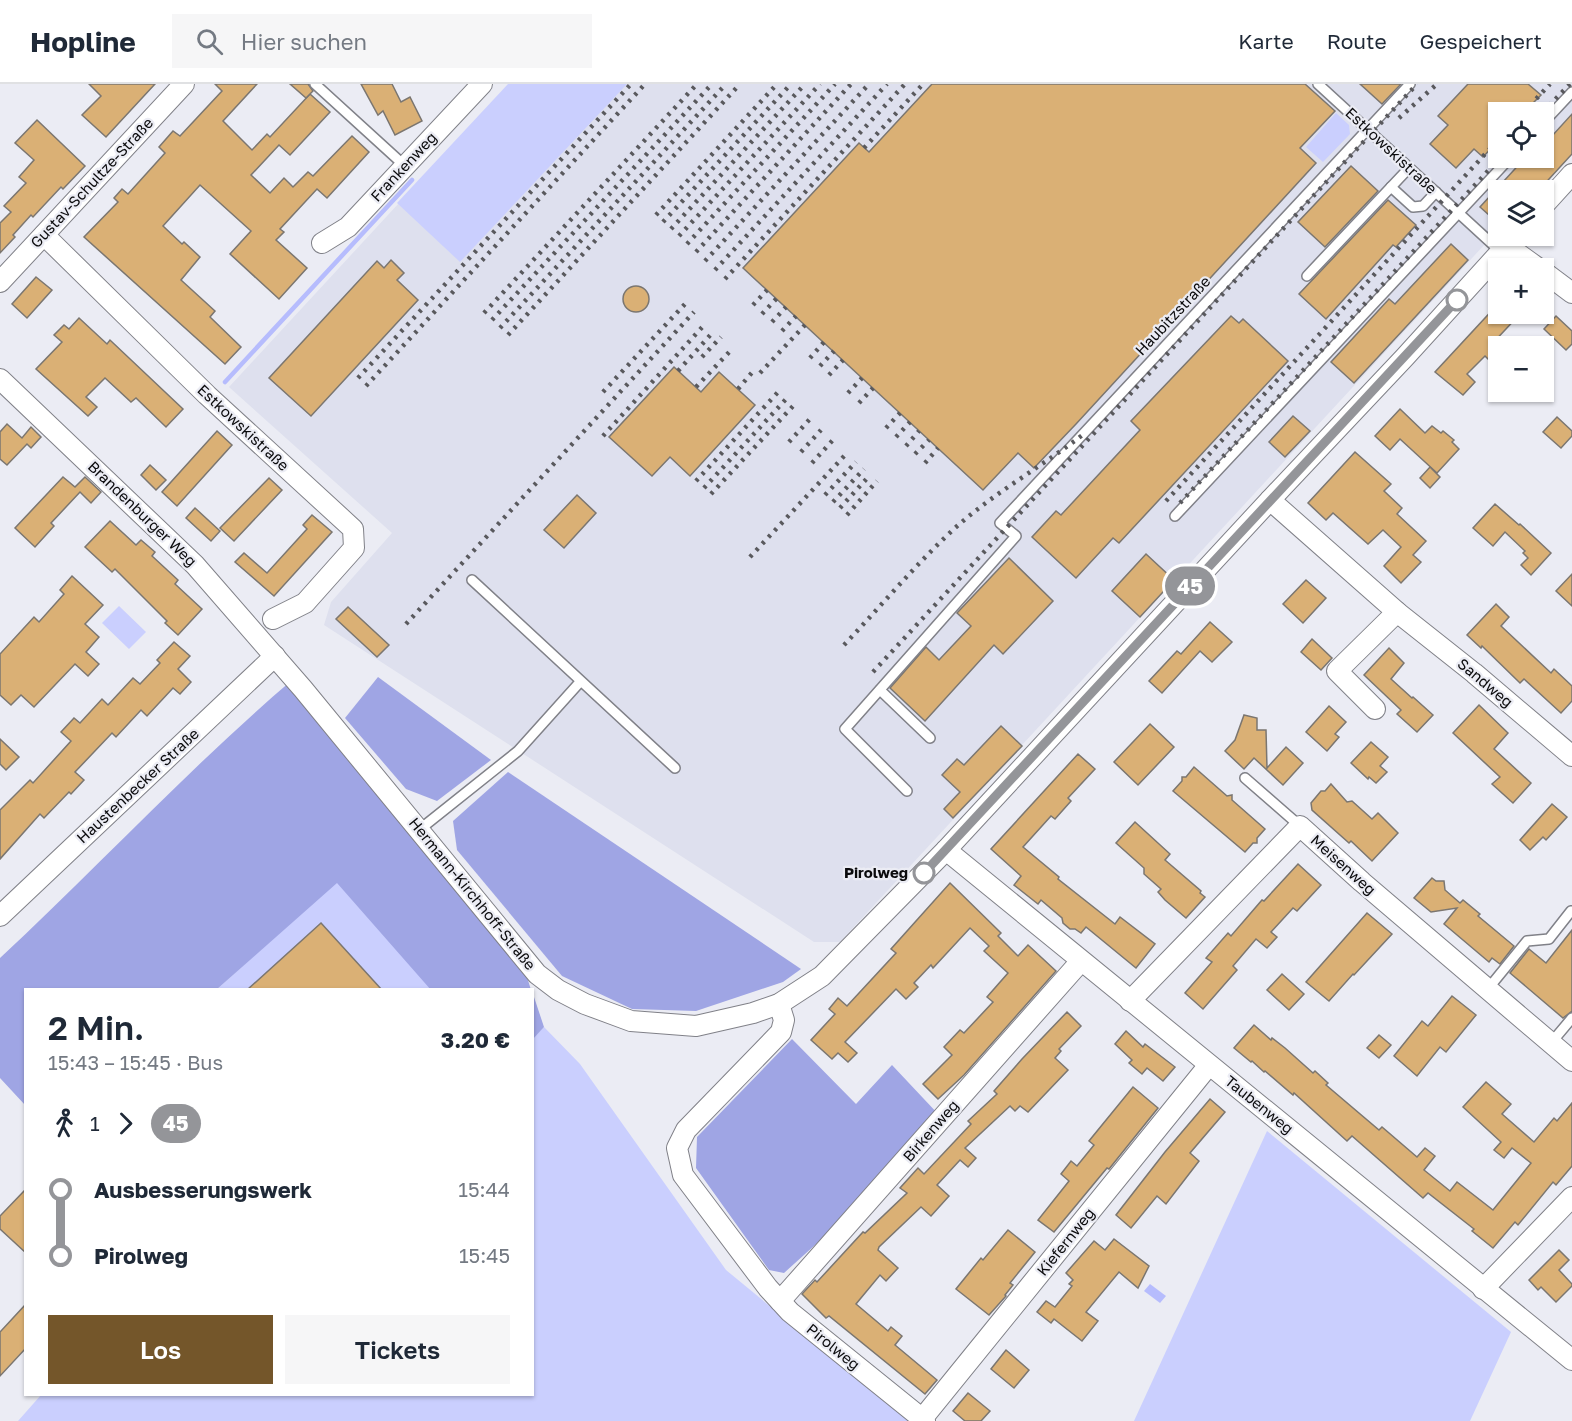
<!DOCTYPE html>
<html lang="de">
<meta charset="utf-8">
<style>
body{margin:0;font-family:"Golos Text",sans-serif;background:#f6f6f7;color:#1f2937;height:100vh;display:flex;flex-direction:column;font-size:22px;white-space:nowrap}
*{box-sizing:border-box;margin:0}
p{font-size:20px;color:#747a83}
.icon{flex:none;width:33px;height:33px;fill:none;stroke:currentColor;stroke-width:2;stroke-linecap:round;stroke-linejoin:round}
.map{position:relative;flex:1;overflow:hidden}
.side{position:absolute;left:24px;top:904px;width:510px;height:408px;display:flex;flex-direction:column;background:#fff;border-radius:0px;box-shadow:0 2px 4px #0004}
.side>*{flex:none}
.badge{padding:0 12px;border-radius:20px;font-size:21px;line-height:39px}
.controls{position:absolute;left:1488px;top:18px;display:grid;gap:12px}
.controls a{display:grid;place-items:center;width:66px;height:66px;border-radius:0px;background:#fff;box-shadow:0 2px 4px #0004;font-size:30px}
.map>.badge{position:absolute;translate:-50% -50%;box-shadow:0 0 0 3px #fff}
.legs{display:flex;align-items:center;gap:9px;height:66px;padding:0 24px;font-size:20px}
.legs p{margin-inline-start:auto}
.overview{display:flex;align-items:center;justify-content:space-between;height:102px;padding:0 24px}
h1{font-size:33px;font-weight:600;line-height:45px}
.action{display:flex;gap:12px;margin-top:auto;padding:12px 24px}
.action a{flex:1;height:69px;border-radius:0px;background:#74562a;color:#fff;font-size:24px;font-weight:600;line-height:69px;text-align:center}
.action a+a{background:#f6f6f7;color:#1f2937}
ul{padding:0 24px;list-style:none}
li{display:flex;align-items:center;gap:21px;height:66px;font-size:22px}
li i{display:grid;place-items:center;width:9px;height:100%;margin:0 8px;background:currentColor}
li i::after{content:'';width:15px;height:15px;margin:-8px;border:4px solid;border-radius:50%;background:#fff}
li p{margin-inline-start:auto}
li:first-child i{background:linear-gradient(#0000 50%,currentColor 0)}
li:last-child i{background:linear-gradient(currentColor 50%,#0000 0)}
header{display:flex;align-items:center;gap:36px;box-sizing:border-box;height:84px;padding:0 30px;background:#fff;border-bottom:2px solid #e0e1e3}
header strong{font-size:28px}
nav{display:flex;gap:33px;margin-inline-start:auto;font-size:21px}
.search{width:420px;height:54px;background:#f6f6f7;display:flex;align-items:center;gap:15px;box-sizing:border-box;padding:0 21px;border-radius:0px;color:#747a83;font-size:22px}
.map>svg:first-child{display:block}
</style>
<header>
<strong>Hopline</strong>
<div class="search"><svg class="icon" aria-label="search" viewBox="0 0 24 24"><circle cx="10" cy="10" r="6"/><path d="M15 15l6 6"/></svg>Hier suchen</div>
<nav><a>Karte</a><a>Route</a><a>Gespeichert</a></nav>
</header>
<div class="map">
<svg width="1572" height="1337" viewBox="0 0 1572 1337">
<rect width="100%" height="100%" fill="#ebecf4"/>
<path fill="#dee0ee" fill-rule="evenodd" d="M509,0H1572V67L1535,106H1498V146L840,858H814L324,541L331,518L392,449L229,303ZM1498,28H1544V74H1498Z"/>
<g fill="#cacffe">
<path d="M508,0H627L460,178L397,119Z"/>
<path d="M1336,29L1349,41L1350,50L1323,78L1306,63Z"/>
<path d="M119,522L146,548L129,565L102,539Z"/>
<path d="M337,798L432,906H216Z"/>
<path d="M544,943L580,980L726,1186L909,1337H18L41,1311H532V955Z"/>
<path d="M1267,1047L1511,1248L1470,1337H1134Z"/>
</g>
<g fill="#9fa5e4">
<path d="M378,593L491,676L437,717L406,705L345,634Z"/>
<path d="M291,597L527,893L531,906H431L337,799L216,906H26L25,1021L0,994V874C98,783 189,684 291,597Z"/>
<path d="M508,688L801,885L783,898L696,927L632,925L562,892L457,766L453,737Z"/>
<path d="M533,910L544,943L533,955H532Z"/>
<path d="M792,955L856,1020L892,981L939,1031L825,1152L784,1189L769,1186L696,1084L697,1053Z"/>
</g>
<path fill="#b6bcfd" d="M1150,1200L1166,1212L1160,1219L1144,1207Z"/>
<g fill="none" stroke-linecap="round" stroke-linejoin="round">
<path stroke="#b6bcfd" stroke-width="4.5" d="M225,298L412,96"/>
</g>
<g fill="#dab075" stroke="#7b7670" stroke-width="1.5">
<path d="M89,0H155L106,53L82,31L101,12Z"/>
<path d="M215,0H257L223,37L252,66L267,50L270,53L310,10L330,28L290,71L279,61L251,91L270,109L284,94L293,103L308,88L313,92L352,52L369,68L327,114L317,105L280,145L284,148L276,156L307,184L279,215L230,170L251,147L200,101L163,142L182,160L184,158L200,173L181,196L215,227L210,233L241,263L225,280L84,153L118,118L114,114L122,105L128,110L165,69L159,63L173,47L180,52L222,7Z"/>
<path d="M290,0H308L313,7L306,14Z"/>
<path d="M361,0H392L401,18L410,13L422,37L395,51L383,27L378,31Z"/>
<path d="M932,0H1305L1335,27L1300,64L1316,79L1076,340L1034,384L1018,369L983,406L743,184L859,59L869,68Z"/>
<path d="M1360,0H1401L1382,20Z"/>
<path d="M1468,0H1528L1541,11L1524,28H1498V57L1483,73L1474,65L1456,84L1430,60L1448,41L1438,32Z"/>
<path d="M1572,30V70L1539,106H1498V139L1480,123L1525,74H1544V45L1552,52Z"/>
<path d="M37,36L85,82L63,105L61,103L33,133L31,131L13,151L15,153L0,169V139L11,128L4,122L26,99L19,93L34,76L15,59Z"/>
<path d="M1351,82L1378,107L1325,163L1298,138Z"/>
<path d="M1388,116L1416,141L1396,163L1393,161L1326,235L1299,210Z"/>
<path d="M1451,160L1468,176L1354,299L1331,278L1389,215L1395,220Z"/>
<path d="M391,176L404,189L397,196L418,216L311,332L269,294L377,177L384,184Z"/>
<path d="M36,193L52,206L27,234L12,220Z"/>
<circle cx="636" cy="215" r="13"/>
<path d="M1498,220V230H1520L1491,261L1498,267V285L1485,272L1467,290L1475,298L1463,311L1435,288Z"/>
<path d="M1231,232L1239,239L1243,235L1288,277L1119,459L1113,454L1076,494L1032,453L1056,427L1061,431L1140,346L1131,337Z"/>
<path d="M1556,232L1572,247V260L1566,266L1544,245Z"/>
<path d="M79,234L107,260L110,256L183,325L166,343L136,314L131,318L105,294L86,313L97,323L88,332L36,285L62,258L54,251L64,241L69,245Z"/>
<path d="M674,283L701,308L719,288L755,321L690,392L670,373L652,392L609,353Z"/>
<path d="M1400,325L1425,349L1432,342L1441,349L1443,347L1454,356L1452,358L1459,365L1437,389L1400,355L1390,366L1375,352Z"/>
<path d="M1293,332L1310,347L1285,373L1269,358Z"/>
<path d="M1557,333L1572,347V352L1561,364L1543,348Z"/>
<path d="M7,340L22,354L31,343L41,353L31,364L27,360L7,381L0,375V348Z"/>
<path d="M217,347L232,361L177,422L162,408Z"/>
<path d="M1355,368L1391,400L1384,407L1402,424L1397,430L1426,457L1413,471L1421,478L1401,499L1384,482L1401,463L1383,446L1368,460L1333,429L1326,436L1308,419Z"/>
<path d="M150,381L166,396L156,406L141,391Z"/>
<path d="M1430,383L1440,393L1430,404L1420,394Z"/>
<path d="M63,393L75,403L85,393L101,408L91,419L80,408L51,439L54,442L35,463L15,444Z"/>
<path d="M269,394L282,406L234,457L220,444Z"/>
<path d="M577,411L596,429L564,464L544,446Z"/>
<path d="M1495,420L1519,441L1520,440L1551,469L1531,491L1521,481L1528,474L1523,469L1525,467L1505,448L1493,462L1473,444Z"/>
<path d="M195,424L220,447L211,457L186,434Z"/>
<path d="M312,431L332,448L274,512L235,478L244,469L267,489L307,445L303,441Z"/>
<path d="M110,437L136,461L141,456L155,468L152,472L178,496L175,500L202,525L178,551L165,539L167,537L115,485L112,488L85,463Z"/>
<path d="M1146,470L1174,496L1140,533L1112,507Z"/>
<path d="M1009,474L1053,517L1003,570L994,561L925,637L890,604L926,563L939,576L971,542L957,529Z"/>
<path d="M1572,490V522L1556,507Z"/>
<path d="M72,492L103,521L85,540L99,553L86,568L99,580L88,592L75,580L34,623L21,611L11,621L0,611V570L34,533L39,538L64,510L60,506Z"/>
<path d="M1306,496L1326,514L1303,539L1283,520Z"/>
<path d="M1496,520L1509,533L1501,542L1551,589L1554,585L1572,602V617L1561,629L1524,595L1520,599L1482,562L1481,564L1467,551Z"/>
<path d="M348,523L389,561L377,573L336,535Z"/>
<path d="M1210,538L1232,558L1212,578L1200,567L1162,609L1149,597L1177,567L1181,570Z"/>
<path d="M1312,555L1332,574L1321,586L1301,568Z"/>
<path d="M174,558L190,572L178,585L191,598L180,610L173,604L147,632L141,626L116,653L112,649L75,688L84,696L71,710L69,708L44,734L40,730L0,775V726L30,696L33,699L71,657L61,648L74,634L80,639L102,615L108,621L133,594L140,600L160,579L157,576Z"/>
<path d="M1389,564L1404,579L1391,595L1412,614L1413,613L1433,631L1417,648L1397,630L1401,626L1364,591Z"/>
<path d="M1479,621L1508,649L1494,665L1531,699L1513,719L1492,700L1500,693L1453,649Z"/>
<path d="M1329,622L1346,638L1335,650L1339,653L1327,667L1306,648Z"/>
<path d="M1244,631L1257,634V646H1266L1267,684L1286,663L1303,679L1283,701L1254,674L1244,685L1225,667L1235,656Z"/>
<path d="M1150,640L1174,663L1138,701L1114,678Z"/>
<path d="M1001,642L1022,662L953,734L944,725L960,708L942,691L957,675L964,681Z"/>
<path d="M0,655L19,673L6,686L0,680Z"/>
<path d="M1371,658L1388,673L1380,682L1387,688L1376,699L1369,693L1368,695L1351,679Z"/>
<path d="M1078,670L1095,685L1068,714L1071,717L1055,735L1051,732L1023,763L1059,793L1058,795L1115,840L1120,833L1155,860L1136,884L1086,843L1081,849L1075,845H1070L1063,839L1062,834L1041,816L1038,820L1014,801L1021,792L991,765Z"/>
<path d="M1194,683L1227,712L1232,711V716L1265,745L1257,754V759H1253L1245,768L1173,707L1182,697V693H1186Z"/>
<path d="M1331,700L1347,718L1352,717L1372,735L1378,729L1398,749L1372,777L1351,757L1349,759L1312,726L1311,719L1321,707H1325Z"/>
<path d="M1552,720L1567,733L1546,756L1543,753L1530,766L1520,756Z"/>
<path d="M1135,738L1170,770L1165,776L1201,807L1200,809L1205,813L1186,834L1165,816L1158,808L1161,805L1144,790V784L1116,759Z"/>
<path d="M1298,780L1321,801L1297,827L1293,824L1271,848L1277,853L1267,864L1256,855L1233,882L1237,886L1203,925L1185,909L1212,878L1206,874L1228,849L1231,852L1262,816L1264,817Z"/>
<path d="M1432,794L1436,797H1444L1445,806L1460,819L1463,816L1480,830L1478,832L1514,862L1500,880L1492,874L1489,878L1444,840L1457,824L1431,828L1414,814Z"/>
<path d="M950,799L1001,849L998,852L1018,872L1028,861L1056,887L964,991L938,1015L923,1000L952,971L944,963L960,946L964,949L993,918L987,913L1008,889L984,867L989,862L970,844L933,884L931,881L914,899L918,903L906,915L896,905L845,958L857,969L848,978L838,969L832,975L811,956L835,930L829,925L838,914L847,922L896,869L891,865Z"/>
<path d="M1367,829L1392,850L1354,891L1353,890L1329,917L1306,898Z"/>
<path d="M321,839L382,906H247Z"/>
<path d="M1572,846V927L1563,934L1510,889L1529,865L1546,879Z"/>
<path d="M1282,890L1304,910L1289,926L1267,906Z"/>
<path d="M1452,912L1476,931L1446,968L1440,963L1417,992L1394,972L1422,937L1428,942Z"/>
<path d="M1067,928L1081,942L1059,965L1061,967L1055,974L1068,986L1028,1028L1020,1022L1015,1027L1010,1022L965,1064L976,1074L968,1083L960,1076L937,1101L949,1112L931,1132L921,1123L879,1163L878,1166L898,1184L886,1197L880,1191L856,1220L888,1247L891,1243L902,1252L895,1261L937,1296L925,1310L829,1232L826,1234L802,1210L815,1196L817,1198L863,1148L865,1149L907,1109L900,1104L918,1084L924,1090L971,1040L968,1037L997,1010L994,1007L1022,975Z"/>
<path d="M1254,941L1271,956L1272,954L1285,964L1313,989L1315,987L1328,999L1326,1001L1379,1046L1382,1043L1417,1073L1425,1064L1435,1072L1424,1086L1450,1107L1457,1098L1493,1126L1531,1079L1512,1064L1504,1074L1494,1066L1501,1058L1463,1023L1486,998L1511,1020L1502,1030L1534,1058L1554,1034L1557,1037L1572,1019V1082L1556,1101L1553,1098L1518,1141L1515,1138L1493,1164L1472,1147L1474,1145L1428,1109L1423,1114L1352,1052L1347,1057L1294,1009L1293,1011L1265,987L1264,988L1252,977L1251,978L1234,964Z"/>
<path d="M1126,947L1143,963L1145,960L1175,983L1163,997L1147,984L1142,990L1129,979L1132,976L1115,960Z"/>
<path d="M1379,951L1391,961L1379,974L1367,964Z"/>
<path d="M1133,1003L1158,1024L1109,1085L1107,1084L1054,1148L1038,1136L1069,1097L1061,1090L1071,1077L1077,1082L1094,1061L1089,1057Z"/>
<path d="M1210,1015L1225,1028L1190,1069L1199,1077L1166,1120L1157,1112L1131,1144L1116,1131L1165,1068Z"/>
<path d="M26,1105L25,1141L26,1169L0,1145V1132Z"/>
<path d="M1008,1146L1035,1168L1010,1199L1013,1201L1005,1211L1006,1212L989,1231L956,1205L981,1174L983,1176Z"/>
<path d="M1114,1155L1149,1182L1138,1204L1119,1188L1086,1228L1098,1237L1082,1257L1054,1235L1051,1239L1037,1228L1046,1217L1055,1223L1072,1202L1069,1200L1073,1196L1066,1189L1094,1157L1105,1166Z"/>
<path d="M1559,1166L1569,1176L1559,1186L1572,1200V1202L1556,1218L1541,1203L1538,1206L1529,1196Z"/>
<path d="M26,1220V1264L0,1292V1248Z"/>
<path d="M1006,1266L1029,1286L1014,1304L991,1285Z"/>
<path d="M968,1309L990,1327L981,1337H965L953,1327Z"/>
</g>
<g fill="none" stroke-linecap="round" stroke-linejoin="round">
<defs>
<g id="lane">
<path d="M315,0L405,82"/>
<path d="M1318,0L1501,168"/>
<path d="M1544,38L1572,8"/>
<path d="M1391,103L1413,123L1423,122L1436,108"/>
<path d="M1307,192L1409,84"/>
<path d="M1175,432L1510,74"/>
<path d="M472,496L675,684"/>
<path d="M880,606L930,654"/>
<path d="M1245,694L1300,742"/>
<path d="M907,707L845,645L1016,452L1000,439L1410,0"/>
<path d="M419,746L518,667L580,598"/>
<path d="M1487,906L1527,857L1549,855L1571,827"/>
<path d="M1551,959L1572,934"/>
</g>
<g id="street">
<path d="M1544,121L1572,90"/>
<path d="M44,151L207,311L353,445L354,464L305,519L273,535"/>
<path d="M322,159L348,143L482,0"/>
<path d="M1506,161L1538,184"/>
<path d="M1544,188L1572,209"/>
<path d="M0,198L184,0"/>
<path d="M0,295L195,481L303,605L537,890L558,906L585,920L631,937L696,942L753,929L779,920L822,892L946,766L1270,416L1405,273L1515,152"/>
<path d="M1270,416L1397,528L1474,589L1572,672"/>
<path d="M1375,625L1337,587L1397,528"/>
<path d="M946,766L1572,1276"/>
<path d="M0,832L275,572"/>
<path d="M1130,917L1300,742L1362,798L1572,977"/>
<path d="M779,920L784,936L781,948L686,1046L677,1064L683,1091L768,1204L790,1228L925,1337"/>
<path d="M1483,1205L1572,1113"/>
<path d="M780,1217L1081,877"/>
<path d="M922,1335L1209,981"/>
</g>
</defs>
<use href="#lane" stroke="#808188" stroke-width="12"/>
<use href="#street" stroke="#808188" stroke-width="22"/>
<use href="#lane" stroke="#fff" stroke-width="9"/>
<use href="#street" stroke="#fff" stroke-width="20"/>
<g stroke="#59595d" stroke-width="4.5" stroke-dasharray="3 6" stroke-linecap="butt">
<path d="M1524,28L1550,0"/>
<path d="M1543,28L1570,0"/>
<path d="M1399,34L1437,0"/>
<path d="M864,64L923,0"/>
<path d="M656,131L777,0"/>
<path d="M663,138L791,0"/>
<path d="M671,145L805,0"/>
<path d="M679,152L820,0"/>
<path d="M687,160L835,0"/>
<path d="M696,168L851,0"/>
<path d="M705,177L869,0"/>
<path d="M715,186L887,0"/>
<path d="M725,195L905,0"/>
<path d="M753,221L767,206"/>
<path d="M484,229L697,0"/>
<path d="M762,230L777,214"/>
<path d="M492,236L712,0"/>
<path d="M772,238L786,223"/>
<path d="M500,244L726,0"/>
<path d="M782,247L796,232"/>
<path d="M508,251L740,0"/>
<path d="M702,273L721,253"/>
<path d="M810,274L824,258"/>
<path d="M820,282L834,267"/>
<path d="M678,287L714,247"/>
<path d="M760,289L805,241"/>
<path d="M829,291L843,276"/>
<path d="M358,294L631,0"/>
<path d="M366,302L645,0"/>
<path d="M696,303L733,264"/>
<path d="M738,305L755,285"/>
<path d="M603,308L685,220"/>
<path d="M848,309L862,294"/>
<path d="M859,319L873,304"/>
<path d="M886,344L900,329"/>
<path d="M603,352L706,239"/>
<path d="M896,353L910,338"/>
<path d="M789,358L810,335"/>
<path d="M906,362L919,347"/>
<path d="M801,368L821,346"/>
<path d="M915,370L929,356"/>
<path d="M812,379L833,356"/>
<path d="M925,379L938,364"/>
<path d="M696,397L779,307"/>
<path d="M704,404L787,314"/>
<path d="M711,410L794,321"/>
<path d="M825,411L856,378"/>
<path d="M1166,417L1498,56"/>
<path d="M833,418L864,385"/>
<path d="M1180,419L1500,74"/>
<path d="M840,424L870,391"/>
<path d="M847,431L877,397"/>
<path d="M750,473L847,369"/>
<path d="M406,540L694,228"/>
<path d="M844,561C881,522 916,480 955,444C995,408 1043,382 1085,349"/>
<path d="M873,588L1417,0"/>
</g>
</g>
<g fill="none" stroke-linecap="round" stroke-linejoin="round">
<defs>
<path id="line-1" d="M924,789L1457,216"/>
</defs>
<use href="#line-1" stroke="#fff" stroke-width="14"/>
<use href="#line-1" stroke="#949599" stroke-width="9"/>
</g>
<g fill="#fff" stroke="#949599" stroke-width="3">
<circle cx="1457" cy="216" r="10"/>
<circle cx="924" cy="789" r="10"/>
</g>
<g text-anchor="middle" stroke-width="4.5" stroke-linejoin="round" paint-order="stroke">
<g font-size="15" fill="#0b0b0d" stroke="#ebecf4">
<text transform="translate(1391 67) rotate(43)" y="5">Estkowskistraße</text>
<text transform="translate(404 83) rotate(-47)" y="5">Frankenweg</text>
<text transform="translate(92 99) rotate(-47)" y="5">Gustav-Schultze-Straße</text>
<text transform="translate(1173 232) rotate(-47)" y="5">Haubitzstraße</text>
<text transform="translate(243 344) rotate(43)" y="5">Estkowskistraße</text>
<text transform="translate(142 430) rotate(44)" y="5">Brandenburger Weg</text>
<text transform="translate(1485 599) rotate(40)" y="5">Sandweg</text>
<text transform="translate(138 702) rotate(-43)" y="5">Haustenbecker Straße</text>
<text transform="translate(1343 781) rotate(42)" y="5">Meisenweg</text>
<text transform="translate(472 810) rotate(51)" y="5">Hermann-Kirchhoff-Straße</text>
<text transform="translate(1259 1021) rotate(39)" y="5">Taubenweg</text>
<text transform="translate(931 1047) rotate(-49)" y="5">Birkenweg</text>
<text transform="translate(1066 1158) rotate(-51)" y="5">Kiefernweg</text>
<text transform="translate(833 1263) rotate(39)" y="5">Pirolweg</text>
</g>
<g font-size="15" font-weight="bold" fill="#0b0b0d" stroke="#ebecf4" text-anchor="end">
<text x="908" y="794">Pirolweg</text>
</g>
</g>
</svg>
<div class="controls">
<a><svg class="icon" aria-label="locate" viewBox="0 0 24 24"><circle cx="12" cy="12" r="6"/><path d="M12 2v4M12 18v4M2 12h4M18 12h4"/></svg></a>
<a><svg class="icon" aria-label="layers" viewBox="0 0 24 24"><path d="M12 4l9 5-9 5-9-5zM3 14l9 5 9-5"/></svg></a>
<a>+</a>
<a>−</a>
</div>
<b class="badge" style="left:1190px;top:502px;background:#949599;color:#fff">45</b>
<section class="side">
<div class="overview"><div><h1>2 Min.</h1><p>15:43 – 15:45 · Bus</p></div><b>3.20 €</b></div>
<div class="legs"><svg class="icon" aria-label="walk" viewBox="0 0 24 24"><circle cx="13" cy="4" r="2"/><path d="M13 8l-2 6 4 7M11 14l-3 7M7 12l3-4h3l4 4"/></svg>1<svg class="icon" aria-label="forward" viewBox="0 0 24 24"><path d="M9 5l7 7-7 7"/></svg><b class="badge" style="background:#949599;color:#fff">45</b></div>
<ul>
<li><i style="color:#949599"></i><b>Ausbesserungswerk</b><p>15:44</p></li>
<li><i style="color:#949599"></i><b>Pirolweg</b><p>15:45</p></li>
</ul>
<div class="action"><a>Los</a><a>Tickets</a></div>
</section>
</div>
